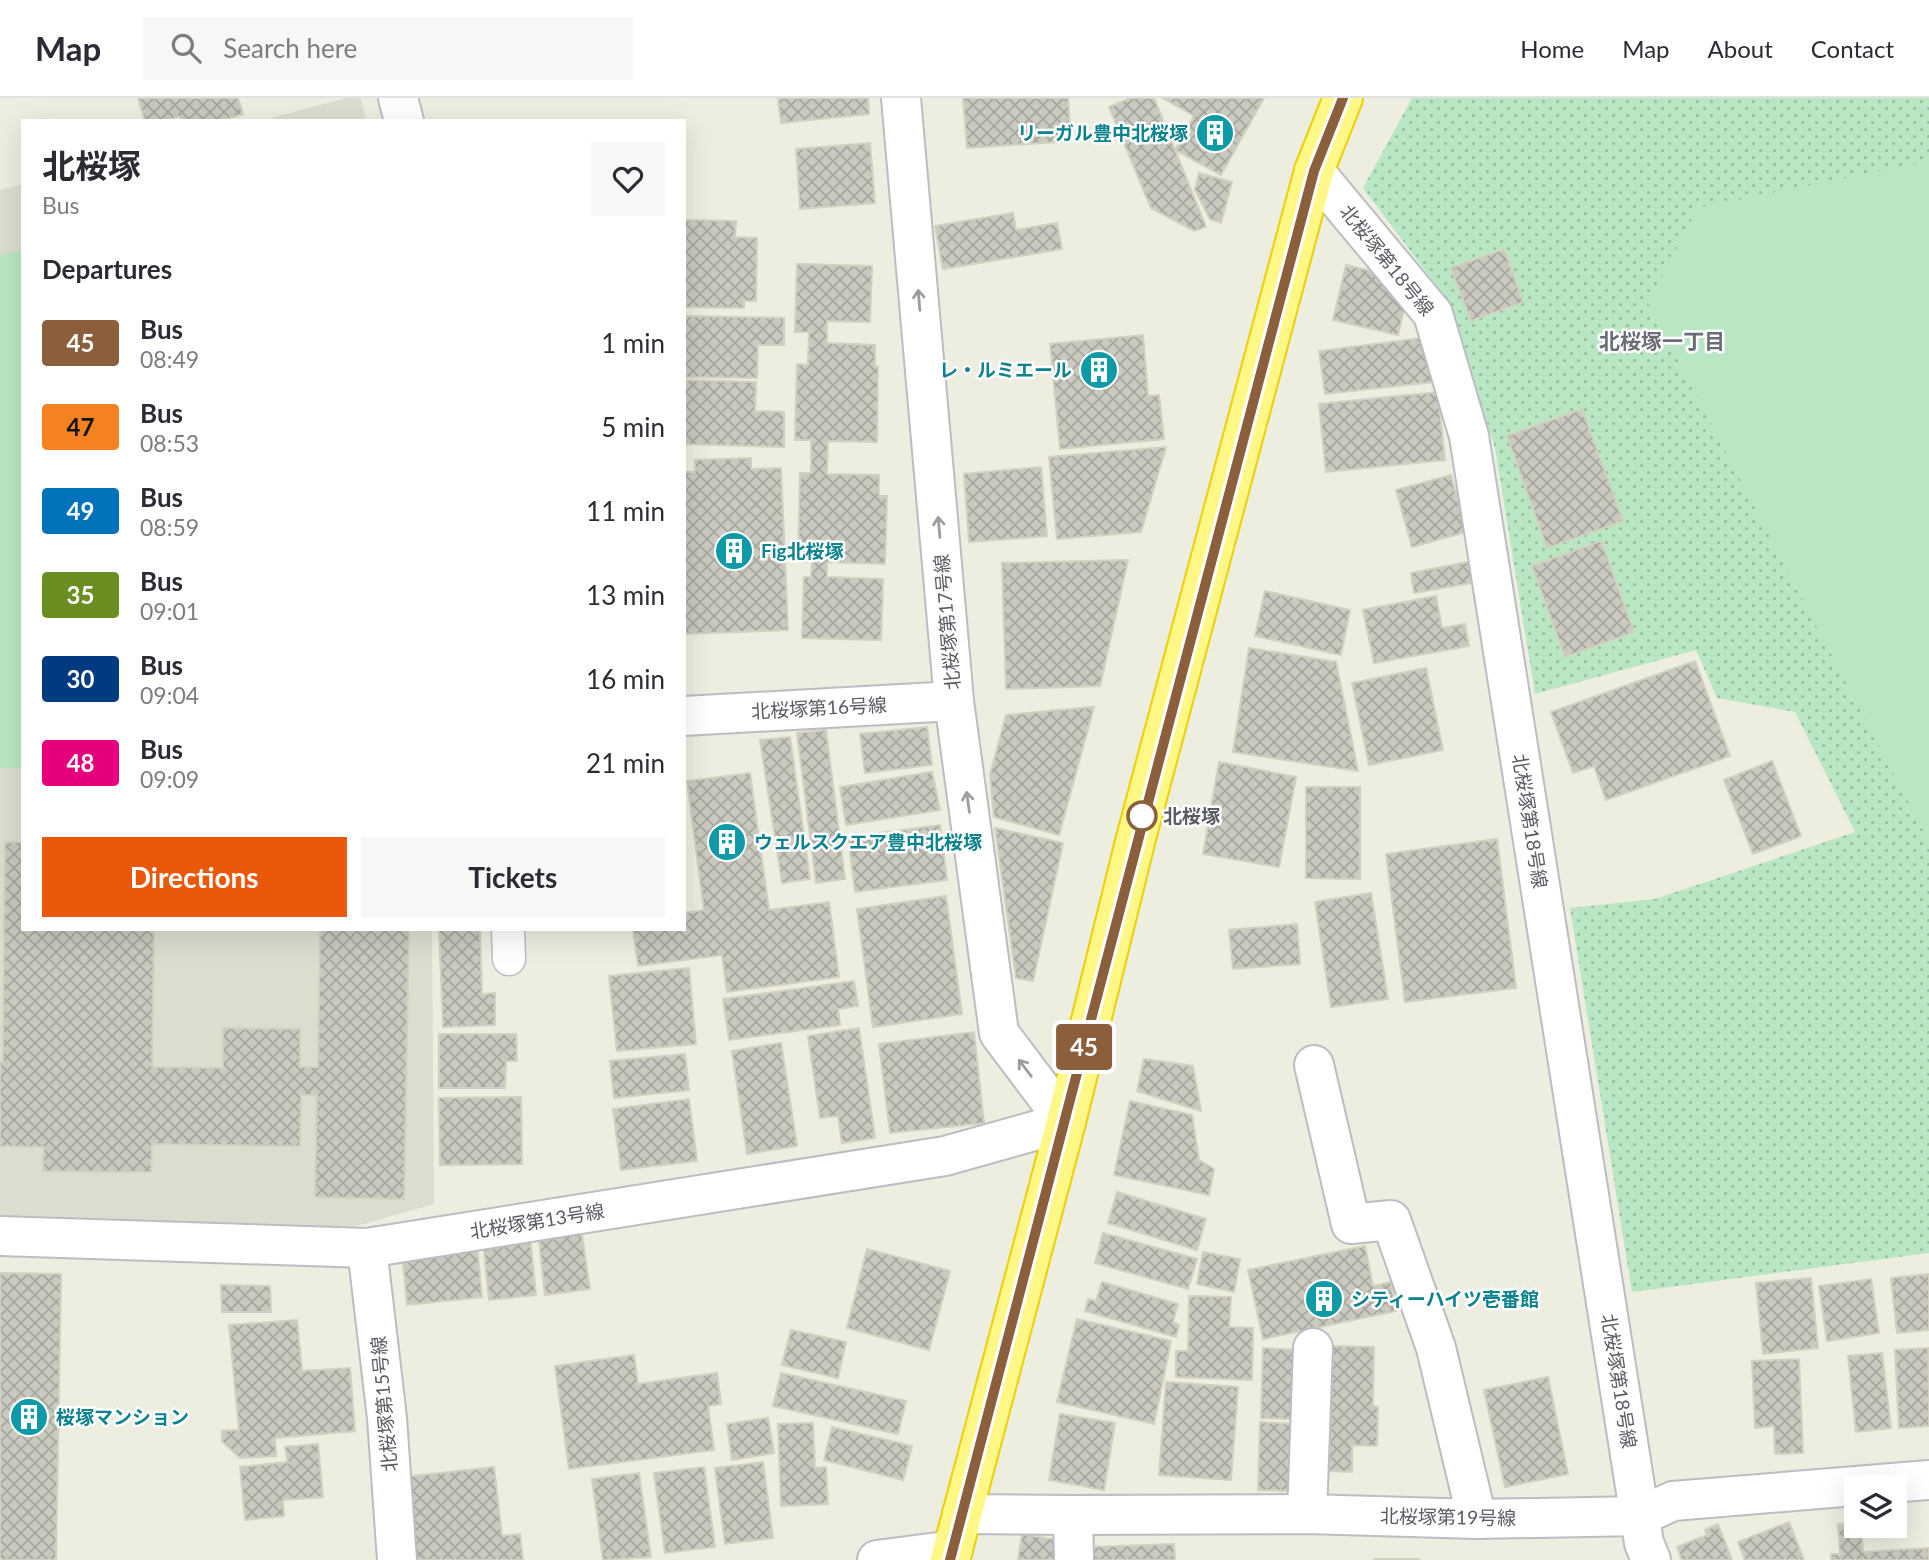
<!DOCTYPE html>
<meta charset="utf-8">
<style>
body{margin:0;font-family:Lato,"Noto Sans JP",sans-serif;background:#f7f7f7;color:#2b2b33;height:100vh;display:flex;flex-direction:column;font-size:26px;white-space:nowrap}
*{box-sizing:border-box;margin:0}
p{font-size:23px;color:#7c7c81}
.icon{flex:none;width:38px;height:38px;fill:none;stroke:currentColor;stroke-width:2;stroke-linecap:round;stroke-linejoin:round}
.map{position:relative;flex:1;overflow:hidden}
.drawer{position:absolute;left:21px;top:21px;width:665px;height:812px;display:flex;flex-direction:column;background:#fff;border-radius:0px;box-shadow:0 7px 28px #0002}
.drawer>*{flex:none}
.badge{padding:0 14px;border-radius:5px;font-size:24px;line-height:46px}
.buttons{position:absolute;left:1844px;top:1377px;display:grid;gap:14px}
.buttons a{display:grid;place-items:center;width:63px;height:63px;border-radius:0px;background:#fff;box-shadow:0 7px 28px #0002;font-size:35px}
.map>.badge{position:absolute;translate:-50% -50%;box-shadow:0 0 0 4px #fff}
h2{padding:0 21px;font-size:26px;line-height:63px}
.round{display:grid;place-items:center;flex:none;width:74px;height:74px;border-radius:0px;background:#f7f7f7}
.headline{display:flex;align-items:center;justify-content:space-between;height:119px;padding:0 21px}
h1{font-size:33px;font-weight:700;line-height:52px}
.cta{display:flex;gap:14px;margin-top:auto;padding:14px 21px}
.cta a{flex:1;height:80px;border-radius:0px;background:#ea580c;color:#fff;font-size:28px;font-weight:700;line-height:80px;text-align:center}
.cta a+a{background:#f7f7f7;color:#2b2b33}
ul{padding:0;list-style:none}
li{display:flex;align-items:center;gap:21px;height:84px;padding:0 21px}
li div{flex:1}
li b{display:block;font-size:26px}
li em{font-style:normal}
li .badge{min-width:77px;font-weight:700;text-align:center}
header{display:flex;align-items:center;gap:42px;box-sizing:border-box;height:98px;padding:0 35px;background:#fff;border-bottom:2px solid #e1e1e2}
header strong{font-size:33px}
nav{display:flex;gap:38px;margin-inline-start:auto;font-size:24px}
.search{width:490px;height:63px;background:#f7f7f7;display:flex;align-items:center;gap:18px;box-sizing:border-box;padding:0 24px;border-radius:0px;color:#7c7c81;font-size:26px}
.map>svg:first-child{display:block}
</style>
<header>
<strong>Map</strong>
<div class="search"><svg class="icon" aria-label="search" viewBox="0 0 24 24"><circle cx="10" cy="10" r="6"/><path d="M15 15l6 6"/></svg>Search here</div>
<nav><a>Home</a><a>Map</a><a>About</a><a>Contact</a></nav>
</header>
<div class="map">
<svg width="1929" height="1462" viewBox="0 0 1929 1462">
<defs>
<pattern id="grass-dots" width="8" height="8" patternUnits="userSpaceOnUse" patternTransform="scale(1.75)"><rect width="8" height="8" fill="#bae7c3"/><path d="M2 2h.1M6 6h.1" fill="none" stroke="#9abea2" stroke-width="1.8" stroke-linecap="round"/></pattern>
<pattern id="building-cross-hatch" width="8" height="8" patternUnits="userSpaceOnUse" patternTransform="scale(1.75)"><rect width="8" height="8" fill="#cac9bf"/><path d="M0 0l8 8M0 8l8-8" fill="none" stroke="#a7a69f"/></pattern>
</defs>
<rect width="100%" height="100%" fill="#edede0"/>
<g fill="#ddddcf">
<path d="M346,0H361L366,23H260Z"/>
<path d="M23,86V831H432L434,1106L353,1129L0,1122V92Z"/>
</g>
<path fill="url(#grass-dots)" d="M1412,0H1929V1155L1632,1194L1570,810L1655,801L1855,734L1795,614L1717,600L1696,552L1535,596L1495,350L1448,203L1363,90Z"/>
<g fill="#bae7c3">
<path d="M1929,63V744L1648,205L1698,110Z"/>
<path d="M23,151V670H0V157Z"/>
</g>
<g fill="url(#building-cross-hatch)" stroke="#d2d0be" stroke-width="2">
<path d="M138,0H238L243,16L219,23H181L180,18L164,23H145Z"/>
<path d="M778,0H868L869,16L781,25Z"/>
<path d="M963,0H1068L1071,43L967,50Z"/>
<path d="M1130,0H1154L1206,129L1194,133L1151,110L1109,9Z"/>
<path d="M1163,0H1264L1221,77L1175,52L1194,18Z"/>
<path d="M870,45L875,105L800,111L796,51Z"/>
<path d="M1199,75L1232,84L1221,125L1210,121L1195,92Z"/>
<path d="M1013,115L1016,132L1057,125L1062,151L943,171L935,128Z"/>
<path d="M684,122L736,123L735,139L757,140L756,203H744V210L685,209Z"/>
<path d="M1504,151L1523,204L1471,223L1451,170Z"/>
<path d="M797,166L872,168L870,224L827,223V245L875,247V268L878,269L877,344L828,343L827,376L879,377V398H887L885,466L827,464V479L883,481L881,542L802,540L804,479H811L812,464L798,463L800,375H811V342H795L797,266L808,267L809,234H795Z"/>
<path d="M1346,167L1388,177L1385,190L1408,195L1398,237L1333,222Z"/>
<path d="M684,218L784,220V247H758L757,280L684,279Z"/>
<path d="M1143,237L1148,298L1159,297L1164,341L1060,351L1050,246Z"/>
<path d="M1429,239L1433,284L1325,296L1319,253Z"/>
<path d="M684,282L756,284L755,313L784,314V349L684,346Z"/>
<path d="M1438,294L1445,362L1326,374L1319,306Z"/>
<path d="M1582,311L1623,423L1547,450L1507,338Z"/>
<path d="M1166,349L1141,434L1057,441L1049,359Z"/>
<path d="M751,360V371L781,370L788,532L684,536V374H695V362Z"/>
<path d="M1041,369L1047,438L969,444L964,376Z"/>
<path d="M1451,377L1466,434L1412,449L1396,392Z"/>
<path d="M1601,443L1634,534L1565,559L1532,468Z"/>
<path d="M1128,462L1100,588L1006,591L1002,465Z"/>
<path d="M1473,463L1477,484L1414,495L1411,475Z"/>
<path d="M1265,493L1350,512L1341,557L1255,538Z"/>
<path d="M1436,498L1442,530L1465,526L1469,548L1374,565L1363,512Z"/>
<path d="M1249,550L1336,564L1358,673L1233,654Z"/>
<path d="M1695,563L1730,658L1606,702L1594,668L1573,675L1551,614Z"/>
<path d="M1426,570L1443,652L1369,667L1352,585Z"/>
<path d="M1094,609L1059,737L994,719L990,677L1006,617Z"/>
<path d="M927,629L932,667L865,675L860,636Z"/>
<path d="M826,632L845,781L816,785L797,635Z"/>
<path d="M790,639L810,781L782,785L760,642Z"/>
<path d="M1772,663L1801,738L1753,756L1724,682Z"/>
<path d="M1219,664L1296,679L1279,769L1203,756Z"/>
<path d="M932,674L940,712L846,727L840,689Z"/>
<path d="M750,675L769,812L829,804L839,879L727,894L722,857L638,868L633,831H684V815L704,812L687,683Z"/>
<path d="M1306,689H1360V781L1306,780Z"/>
<path d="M940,727L947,782L855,794L848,739Z"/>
<path d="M995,730L1063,745L1033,883L1016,880Z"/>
<path d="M1497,741L1516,890L1405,904L1386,756Z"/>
<path d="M5,744H23V831H154L152,969L223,970V930L300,931V969H318L320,831H409L404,1101L315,1099L317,997H301L300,1048L152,1046L151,1074L43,1073L44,1049L0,1048V964H3Z"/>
<path d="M1371,795L1388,901L1331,909L1315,804Z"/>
<path d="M946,798L962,916L873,929L857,811Z"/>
<path d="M1297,826L1300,866L1233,871L1229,832Z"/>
<path d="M439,831H480L482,896L495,895V927L443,929Z"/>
<path d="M689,870L696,946L617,953L609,878Z"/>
<path d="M854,883L858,908L838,911L840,927L729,942L723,901Z"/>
<path d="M859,930L875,1040L842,1045L838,1018L820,1020L808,938Z"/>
<path d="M974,934L984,1025L890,1035L879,946Z"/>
<path d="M439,936H516L517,963H506L505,990H439Z"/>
<path d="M781,945L797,1048L747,1056L732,953Z"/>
<path d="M685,956L689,992L614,1000L610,963Z"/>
<path d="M1144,961L1193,968L1201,1013L1137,993Z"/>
<path d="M521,999L522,1066L440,1067L439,1000Z"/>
<path d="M689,1001L697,1063L621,1072L613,1011Z"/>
<path d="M1130,1003L1192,1017L1199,1062L1214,1071L1209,1097L1114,1077Z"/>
<path d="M1117,1094L1206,1121L1197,1152L1108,1125Z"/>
<path d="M581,1130L590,1191L545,1197L538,1135Z"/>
<path d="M1103,1135L1197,1161L1188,1191L1095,1165Z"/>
<path d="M530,1139L536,1197L489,1202L483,1143Z"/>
<path d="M477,1147L482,1199L407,1207L402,1153Z"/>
<path d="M1365,1148L1373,1188L1391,1184L1396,1213L1263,1241L1248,1172Z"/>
<path d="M867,1151L950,1173L929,1252L847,1230Z"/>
<path d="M1203,1154L1240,1161L1234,1194L1197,1186Z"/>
<path d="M0,1175L61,1176L56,1462H0Z"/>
<path d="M1929,1176V1232L1897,1235L1891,1180Z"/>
<path d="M1811,1180L1818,1250L1763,1256L1756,1185Z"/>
<path d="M1871,1181L1879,1235L1827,1243L1819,1188Z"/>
<path d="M1102,1184L1178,1206L1173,1224L1179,1227L1176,1239L1085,1213L1088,1201L1096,1203Z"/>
<path d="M221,1187L270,1188L271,1214H222Z"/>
<path d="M1189,1198L1231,1199L1229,1229L1253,1230L1252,1282L1176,1279V1253H1188Z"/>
<path d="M1077,1221L1171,1243L1154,1326L1057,1304Z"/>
<path d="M297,1222L302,1273L350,1270L355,1333L275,1340L276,1358L240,1360L222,1343V1333L239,1332L229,1227Z"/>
<path d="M791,1232L846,1244L838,1280L782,1267Z"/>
<path d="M1333,1248L1374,1249L1373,1308L1378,1309L1377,1348L1352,1347V1374L1329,1373Z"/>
<path d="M1263,1250L1297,1252L1295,1321L1261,1320Z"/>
<path d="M1928,1250L1929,1328L1899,1330L1895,1252Z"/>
<path d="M1882,1255L1891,1330L1856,1334L1848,1258Z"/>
<path d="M634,1257L638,1286L717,1275L721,1306L708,1308L714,1352L569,1371L555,1268Z"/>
<path d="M1799,1261L1803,1355L1775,1356L1774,1328L1755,1330L1752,1263Z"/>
<path d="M781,1275L906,1303L898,1336L773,1308Z"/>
<path d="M1548,1279L1568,1376L1505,1389L1484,1292Z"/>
<path d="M1166,1284L1238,1289L1231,1382L1159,1377Z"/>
<path d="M1060,1316L1115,1325L1104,1392L1049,1382Z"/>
<path d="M768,1320L774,1355L732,1362L727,1326Z"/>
<path d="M1260,1324L1295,1326L1292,1393L1258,1392Z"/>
<path d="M813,1325L815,1370L826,1369L828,1406L781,1408L778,1326Z"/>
<path d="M832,1329L912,1348L903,1382L824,1362Z"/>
<path d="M318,1346L323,1399L283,1402L284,1418L245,1422L240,1369L288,1364L285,1349Z"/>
<path d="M763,1364L773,1440L725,1446L715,1370Z"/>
<path d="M494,1369L502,1438L520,1436L523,1462H413L404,1379Z"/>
<path d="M704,1369L715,1449L665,1455L654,1375Z"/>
<path d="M639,1375L651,1459L603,1462L592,1381Z"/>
<path d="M1789,1424L1804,1462H1745L1738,1444Z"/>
<path d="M1857,1425V1428H1861L1863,1454L1929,1450V1462H1831V1456H1840L1838,1426Z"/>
<path d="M1718,1426L1732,1462H1682L1677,1449L1707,1437L1705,1432Z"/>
<path d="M1022,1436L1069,1444L1066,1462H1018Z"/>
<path d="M1174,1446L1175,1462H1091L1090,1449Z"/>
<rect x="1374" y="1461" width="45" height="1"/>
</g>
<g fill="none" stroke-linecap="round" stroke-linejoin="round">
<defs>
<path id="lane" d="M508,831L509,861"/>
<g id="street">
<path d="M398,0L404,23"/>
<path d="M1314,73L1433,216L1469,338L1644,1445L1651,1462"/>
<path d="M684,618L954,603"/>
<path d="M1314,967L1351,1126L1391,1122L1436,1250L1477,1421"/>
<path d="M0,1138L367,1150L945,1058L1066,1024L999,935L954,603L901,0"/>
<path d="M367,1150L387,1320L397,1462"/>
<path d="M962,1416L1073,1417L1307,1416L1477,1421L1640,1418L1673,1403L1929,1382"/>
<path d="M1307,1416L1313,1250"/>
<path d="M1073,1417L1074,1462"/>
<path d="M877,1462L953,1452"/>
</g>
<path id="highway" d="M950,1462L1066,1024L1135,744L1314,73L1343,0"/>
</defs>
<use href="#lane" stroke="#bbbdc3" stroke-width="35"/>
<use href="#street" stroke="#bbbdc3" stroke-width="42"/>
<use href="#highway" stroke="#eed000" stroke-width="42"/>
<use href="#lane" stroke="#fff" stroke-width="32"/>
<use href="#street" stroke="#fff" stroke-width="38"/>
<use href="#highway" stroke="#fff786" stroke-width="38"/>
</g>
<defs><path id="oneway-shaft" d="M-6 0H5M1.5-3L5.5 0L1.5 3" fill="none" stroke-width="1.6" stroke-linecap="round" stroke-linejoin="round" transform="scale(1.75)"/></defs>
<g stroke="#9b9da1">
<use href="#oneway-shaft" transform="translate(919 202) rotate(-95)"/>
<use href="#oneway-shaft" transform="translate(939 429) rotate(-95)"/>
<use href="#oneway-shaft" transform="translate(968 704) rotate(-98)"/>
<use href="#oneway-shaft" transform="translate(1025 970) rotate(-127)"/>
</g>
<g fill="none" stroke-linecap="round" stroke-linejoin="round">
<defs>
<path id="line" d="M950,1462C1071,999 1191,535 1314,73L1343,0"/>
</defs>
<use href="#line" stroke="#fff" stroke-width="16"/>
<use href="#line" stroke="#8b5e3c" stroke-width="10"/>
</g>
<defs>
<symbol id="building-disc" viewBox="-11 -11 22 22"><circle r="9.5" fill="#0f9aa8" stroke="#fff"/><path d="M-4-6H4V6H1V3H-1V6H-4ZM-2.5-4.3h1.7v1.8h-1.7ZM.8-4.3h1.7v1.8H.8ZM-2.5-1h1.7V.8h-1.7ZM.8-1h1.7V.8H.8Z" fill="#fff"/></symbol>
</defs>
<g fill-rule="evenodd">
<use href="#building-disc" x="1193" y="13" width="44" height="44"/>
<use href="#building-disc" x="1077" y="250" width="44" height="44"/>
<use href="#building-disc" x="712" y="431" width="44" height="44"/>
<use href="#building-disc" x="705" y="722" width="44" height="44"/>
<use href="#building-disc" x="1302" y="1179" width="44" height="44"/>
<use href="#building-disc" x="7" y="1297" width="44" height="44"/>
</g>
<circle fill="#fff" stroke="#8b5e3c" stroke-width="3.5" cx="1142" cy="718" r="14"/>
<g text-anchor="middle" stroke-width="5" stroke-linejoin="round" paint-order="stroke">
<g font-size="19" font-weight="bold" fill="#0d838f" stroke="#fff" text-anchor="start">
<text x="1188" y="42" text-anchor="end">リーガル豊中北桜塚</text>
<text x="1072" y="279" text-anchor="end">レ・ルミエール</text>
<text x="761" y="460">Fig北桜塚</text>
<text x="754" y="751">ウェルスクエア豊中北桜塚</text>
<text x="1351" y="1208">シティーハイツ壱番館</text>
<text x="56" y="1326">桜塚マンション</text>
</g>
<g font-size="19" fill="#595c63" stroke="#fff">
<text transform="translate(1387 162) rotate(51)" y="7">北桜塚第18号線</text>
<text transform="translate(947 524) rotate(-95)" y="7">北桜塚第17号線</text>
<text transform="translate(819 610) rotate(-3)" y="7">北桜塚第16号線</text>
<text transform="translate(1530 723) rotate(81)" y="7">北桜塚第18号線</text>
<text transform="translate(537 1123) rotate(-9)" y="7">北桜塚第13号線</text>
<text transform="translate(1619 1283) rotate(81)" y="7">北桜塚第18号線</text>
<text transform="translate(384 1306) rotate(-95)" y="7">北桜塚第15号線</text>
<text transform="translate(1448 1419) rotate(1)" y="7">北桜塚第19号線</text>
</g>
<g font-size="19" font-weight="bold" fill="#595c63" stroke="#fff" text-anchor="start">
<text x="1163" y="725">北桜塚</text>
</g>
<g font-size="21" font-weight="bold" fill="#6a6d75" stroke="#fff">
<text x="1662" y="251">北桜塚一丁目</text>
</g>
</g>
</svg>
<div class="buttons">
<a><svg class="icon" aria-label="layers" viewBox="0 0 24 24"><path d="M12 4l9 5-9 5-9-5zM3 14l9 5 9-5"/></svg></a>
</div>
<b class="badge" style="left:1084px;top:949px;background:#8b5e3c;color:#fff">45</b>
<section class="drawer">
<div class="headline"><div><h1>北桜塚</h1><p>Bus</p></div><a class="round"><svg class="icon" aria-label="heart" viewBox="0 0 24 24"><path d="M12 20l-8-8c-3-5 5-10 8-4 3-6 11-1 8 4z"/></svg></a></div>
<h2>Departures</h2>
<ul>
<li><span class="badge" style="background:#8b5e3c;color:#fff">45</span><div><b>Bus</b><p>08:49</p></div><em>1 min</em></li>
<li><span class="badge" style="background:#f58220;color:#111">47</span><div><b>Bus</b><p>08:53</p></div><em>5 min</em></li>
<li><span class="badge" style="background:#0072bc;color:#fff">49</span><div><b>Bus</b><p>08:59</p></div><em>11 min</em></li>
<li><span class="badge" style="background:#6b8e23;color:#fff">35</span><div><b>Bus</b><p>09:01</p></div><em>13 min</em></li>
<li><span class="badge" style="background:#003b80;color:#fff">30</span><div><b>Bus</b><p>09:04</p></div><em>16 min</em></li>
<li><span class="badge" style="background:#e6007e;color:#fff">48</span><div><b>Bus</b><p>09:09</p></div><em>21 min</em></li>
</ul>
<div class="cta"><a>Directions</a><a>Tickets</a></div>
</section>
</div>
